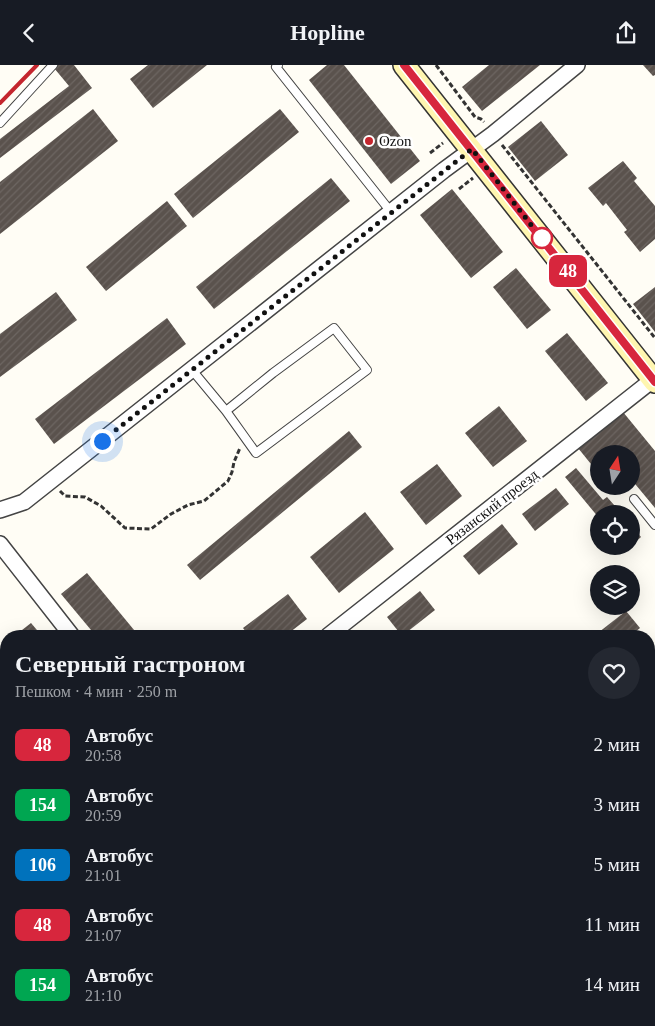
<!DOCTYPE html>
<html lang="ru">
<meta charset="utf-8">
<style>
body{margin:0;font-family:"Times New Roman",serif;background:#242831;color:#f1f3f6;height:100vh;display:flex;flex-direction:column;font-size:19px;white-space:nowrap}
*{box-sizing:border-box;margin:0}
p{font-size:16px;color:#9ea1a6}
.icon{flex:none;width:28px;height:28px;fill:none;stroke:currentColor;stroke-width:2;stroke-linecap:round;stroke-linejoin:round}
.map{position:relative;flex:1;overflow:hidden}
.panel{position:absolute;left:0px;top:565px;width:655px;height:396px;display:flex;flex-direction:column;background:#171b24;border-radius:20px 20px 0 0;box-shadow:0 5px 20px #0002}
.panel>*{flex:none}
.badge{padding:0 10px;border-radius:8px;font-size:18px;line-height:32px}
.needle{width:32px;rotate:12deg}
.fabs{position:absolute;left:590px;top:380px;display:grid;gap:10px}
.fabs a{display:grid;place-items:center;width:50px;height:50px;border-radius:50%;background:#171b24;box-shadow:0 5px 20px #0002;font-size:25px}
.you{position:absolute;width:25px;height:25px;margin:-12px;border:4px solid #fff;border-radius:50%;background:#1a73e8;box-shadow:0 0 0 8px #1a73e833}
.map>.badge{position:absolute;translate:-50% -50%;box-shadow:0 0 0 2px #fff}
.round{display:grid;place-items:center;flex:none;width:52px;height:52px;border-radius:26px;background:#242831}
.overview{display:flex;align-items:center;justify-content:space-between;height:85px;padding:0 15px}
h1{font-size:24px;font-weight:700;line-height:38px}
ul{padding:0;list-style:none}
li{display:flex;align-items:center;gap:15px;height:60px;padding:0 15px}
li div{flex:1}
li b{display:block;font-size:19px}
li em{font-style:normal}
li .badge{min-width:55px;font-weight:700;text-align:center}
header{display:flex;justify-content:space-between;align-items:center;height:65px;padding:0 15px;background:#171b24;font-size:22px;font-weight:700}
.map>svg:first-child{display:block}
</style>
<header><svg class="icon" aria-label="back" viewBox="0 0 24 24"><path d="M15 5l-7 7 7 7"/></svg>Hopline<svg class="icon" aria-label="share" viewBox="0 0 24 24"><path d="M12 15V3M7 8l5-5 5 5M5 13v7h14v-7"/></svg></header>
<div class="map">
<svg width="655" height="961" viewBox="0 0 655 961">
<defs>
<pattern id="building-hatch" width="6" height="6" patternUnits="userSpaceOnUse" patternTransform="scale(1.25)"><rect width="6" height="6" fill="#5a524d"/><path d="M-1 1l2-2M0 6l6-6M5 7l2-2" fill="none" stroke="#6d6662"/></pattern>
</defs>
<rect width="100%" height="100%" fill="#fffdf5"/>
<g fill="url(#building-hatch)">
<path d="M58,0H74L92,23L0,93V74L69,21L54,3Z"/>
<path d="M148,0H207L153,43L130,14Z"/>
<path d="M327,0H344L420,96L391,119L309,15Z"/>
<path d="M489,0H540L482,46L462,22Z"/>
<path d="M643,0H655V10L653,11Z"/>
<path d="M93,44L118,76L0,169V117Z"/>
<path d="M280,44L299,67L193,153L174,129Z"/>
<path d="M541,56L568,90L535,116L508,82Z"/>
<path d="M623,96L637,113L634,116L655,141V174L640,187L624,167L627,165L606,138L603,141L588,123Z"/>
<path d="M331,113L350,136L214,244L196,222Z"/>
<path d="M452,124L503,187L471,213L420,150Z"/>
<path d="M167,136L187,161L106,226L86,202Z"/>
<path d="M516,203L551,245L527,264L493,222Z"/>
<path d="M655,222V267L633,239Z"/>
<path d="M56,227L77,255L0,312V269Z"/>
<path d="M167,253L186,279L54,379L35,354Z"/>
<path d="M567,268L608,318L586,336L545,286Z"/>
<path d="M499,341L527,376L493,402L465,368Z"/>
<path d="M623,347L655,386V443L631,414V389H599V401L595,404L578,383Z"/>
<path d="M349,366L362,382L200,515L187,500Z"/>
<path d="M437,399L462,431L426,460L400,427Z"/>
<path d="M576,403L603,435L607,432L622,449H599V453L565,412Z"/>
<path d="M556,423L569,439L535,466L522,449Z"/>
<path d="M365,447L394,484L339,528L310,492Z"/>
<path d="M502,459L518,479L479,510L463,491Z"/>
<path d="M631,460L641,472L631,481Z"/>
<path d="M87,508L139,571H96L61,529Z"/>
<path d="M420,526L435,545L402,571L387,552Z"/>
<path d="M288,529L307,554L285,571H249L243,563Z"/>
<path d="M626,546L640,563L630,571H594Z"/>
<path d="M31,558L42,571H19L17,569Z"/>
<path d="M6,595V608L0,613V600Z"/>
<path d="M6,641V703L0,708V646Z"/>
<path d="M655,701V731L649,736V706Z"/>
<path d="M0,710L6,718V770L2,773L0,770Z"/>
<path d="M655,787V808L649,800V792Z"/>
<path d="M6,854V911L0,916V859Z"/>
<path d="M655,913V947L649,948V917Z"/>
<path d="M110,955H258L260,958L257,961H103Z"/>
<path d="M604,955H637L631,958L632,960L631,961H608Z"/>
</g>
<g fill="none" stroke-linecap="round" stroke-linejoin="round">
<defs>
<g id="service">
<path d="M278,0L276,2L391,147"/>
<path d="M0,58L53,0"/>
<path d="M192,305L226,346L273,308L334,263L367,305L256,388L226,346"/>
<path d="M634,434L655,460"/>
<path d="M649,899L655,895"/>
<path d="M0,944L6,939"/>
<path d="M598,955L602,961"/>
</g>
<g id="minor">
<path d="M0,445L24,437L444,105L493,69L577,0"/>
<path d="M0,479L72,571"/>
<path d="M328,571L655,313"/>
<path d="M649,680L655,675"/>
<path d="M0,786L6,794"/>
<path d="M376,955L381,961"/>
</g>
<path id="secondary" d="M404,0L655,317"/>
</defs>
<use href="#service" stroke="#444" stroke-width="10"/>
<use href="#minor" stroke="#444" stroke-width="18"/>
<use href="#secondary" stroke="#333" stroke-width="24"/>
<g stroke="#333" stroke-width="3" stroke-dasharray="5 2.5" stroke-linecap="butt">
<path d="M436,0L475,52L481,54L484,57"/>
<path d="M502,80L655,273"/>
<path d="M430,88L443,78"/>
<path d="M459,124L473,113"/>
<path d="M60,426L65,431L85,432L101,441L125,463L151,464L171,449L188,440L204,436L228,416L232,407L234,397L240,383"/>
<path d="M337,955L341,961"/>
<path d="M647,959L649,961"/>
</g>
<use href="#service" stroke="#fff" stroke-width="8"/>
<use href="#minor" stroke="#fff" stroke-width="15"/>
<use href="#secondary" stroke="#fff6b0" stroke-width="21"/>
<path stroke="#c4262e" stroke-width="4" d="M0,38L37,0"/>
</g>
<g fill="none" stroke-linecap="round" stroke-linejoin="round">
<defs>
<path id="line" d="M404,0L655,317"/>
</defs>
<use href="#line" stroke="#fff" stroke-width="11"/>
<use href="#line" stroke="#d7263d" stroke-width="8"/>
<path stroke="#111" stroke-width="5" stroke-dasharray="0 9" d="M102,376L472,84L546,179L542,173"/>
</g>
<circle fill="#c4262e" stroke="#fff" stroke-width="2" cx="369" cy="76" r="5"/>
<circle fill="#fff" stroke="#d7263d" stroke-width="2.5" cx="542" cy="173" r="10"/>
<g text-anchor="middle" stroke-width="5" stroke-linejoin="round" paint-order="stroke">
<g font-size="15" fill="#111" stroke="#fff" text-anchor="start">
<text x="379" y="81">Ozon</text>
</g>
<g font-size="15" fill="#111" stroke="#fff">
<text transform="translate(492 442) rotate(-38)" y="5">Рязанский проезд</text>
</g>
</g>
</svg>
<div class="fabs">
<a><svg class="needle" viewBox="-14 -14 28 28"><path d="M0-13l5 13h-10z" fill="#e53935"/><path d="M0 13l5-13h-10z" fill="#9ea1a6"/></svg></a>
<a><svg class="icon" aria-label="locate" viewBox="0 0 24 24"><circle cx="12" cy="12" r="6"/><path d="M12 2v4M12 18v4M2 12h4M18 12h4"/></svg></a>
<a><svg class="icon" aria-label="layers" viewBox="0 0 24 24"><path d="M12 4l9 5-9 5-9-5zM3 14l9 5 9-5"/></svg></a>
</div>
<div class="you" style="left:102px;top:376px"></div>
<b class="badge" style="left:568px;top:206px;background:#d7263d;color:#fff">48</b>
<section class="panel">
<div class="overview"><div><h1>Северный гастроном</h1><p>Пешком · 4 мин · 250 m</p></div><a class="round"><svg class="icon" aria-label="heart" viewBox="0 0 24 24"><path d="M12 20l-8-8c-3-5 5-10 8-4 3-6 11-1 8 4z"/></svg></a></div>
<ul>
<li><span class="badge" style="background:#d7263d;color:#fff">48</span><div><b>Автобус</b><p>20:58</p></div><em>2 мин</em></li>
<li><span class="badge" style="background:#00a651;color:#fff">154</span><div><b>Автобус</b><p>20:59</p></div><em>3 мин</em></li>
<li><span class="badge" style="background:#0072bc;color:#fff">106</span><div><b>Автобус</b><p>21:01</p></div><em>5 мин</em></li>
<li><span class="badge" style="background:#d7263d;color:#fff">48</span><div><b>Автобус</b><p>21:07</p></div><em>11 мин</em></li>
<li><span class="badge" style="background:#00a651;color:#fff">154</span><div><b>Автобус</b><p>21:10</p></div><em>14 мин</em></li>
</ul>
</section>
</div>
